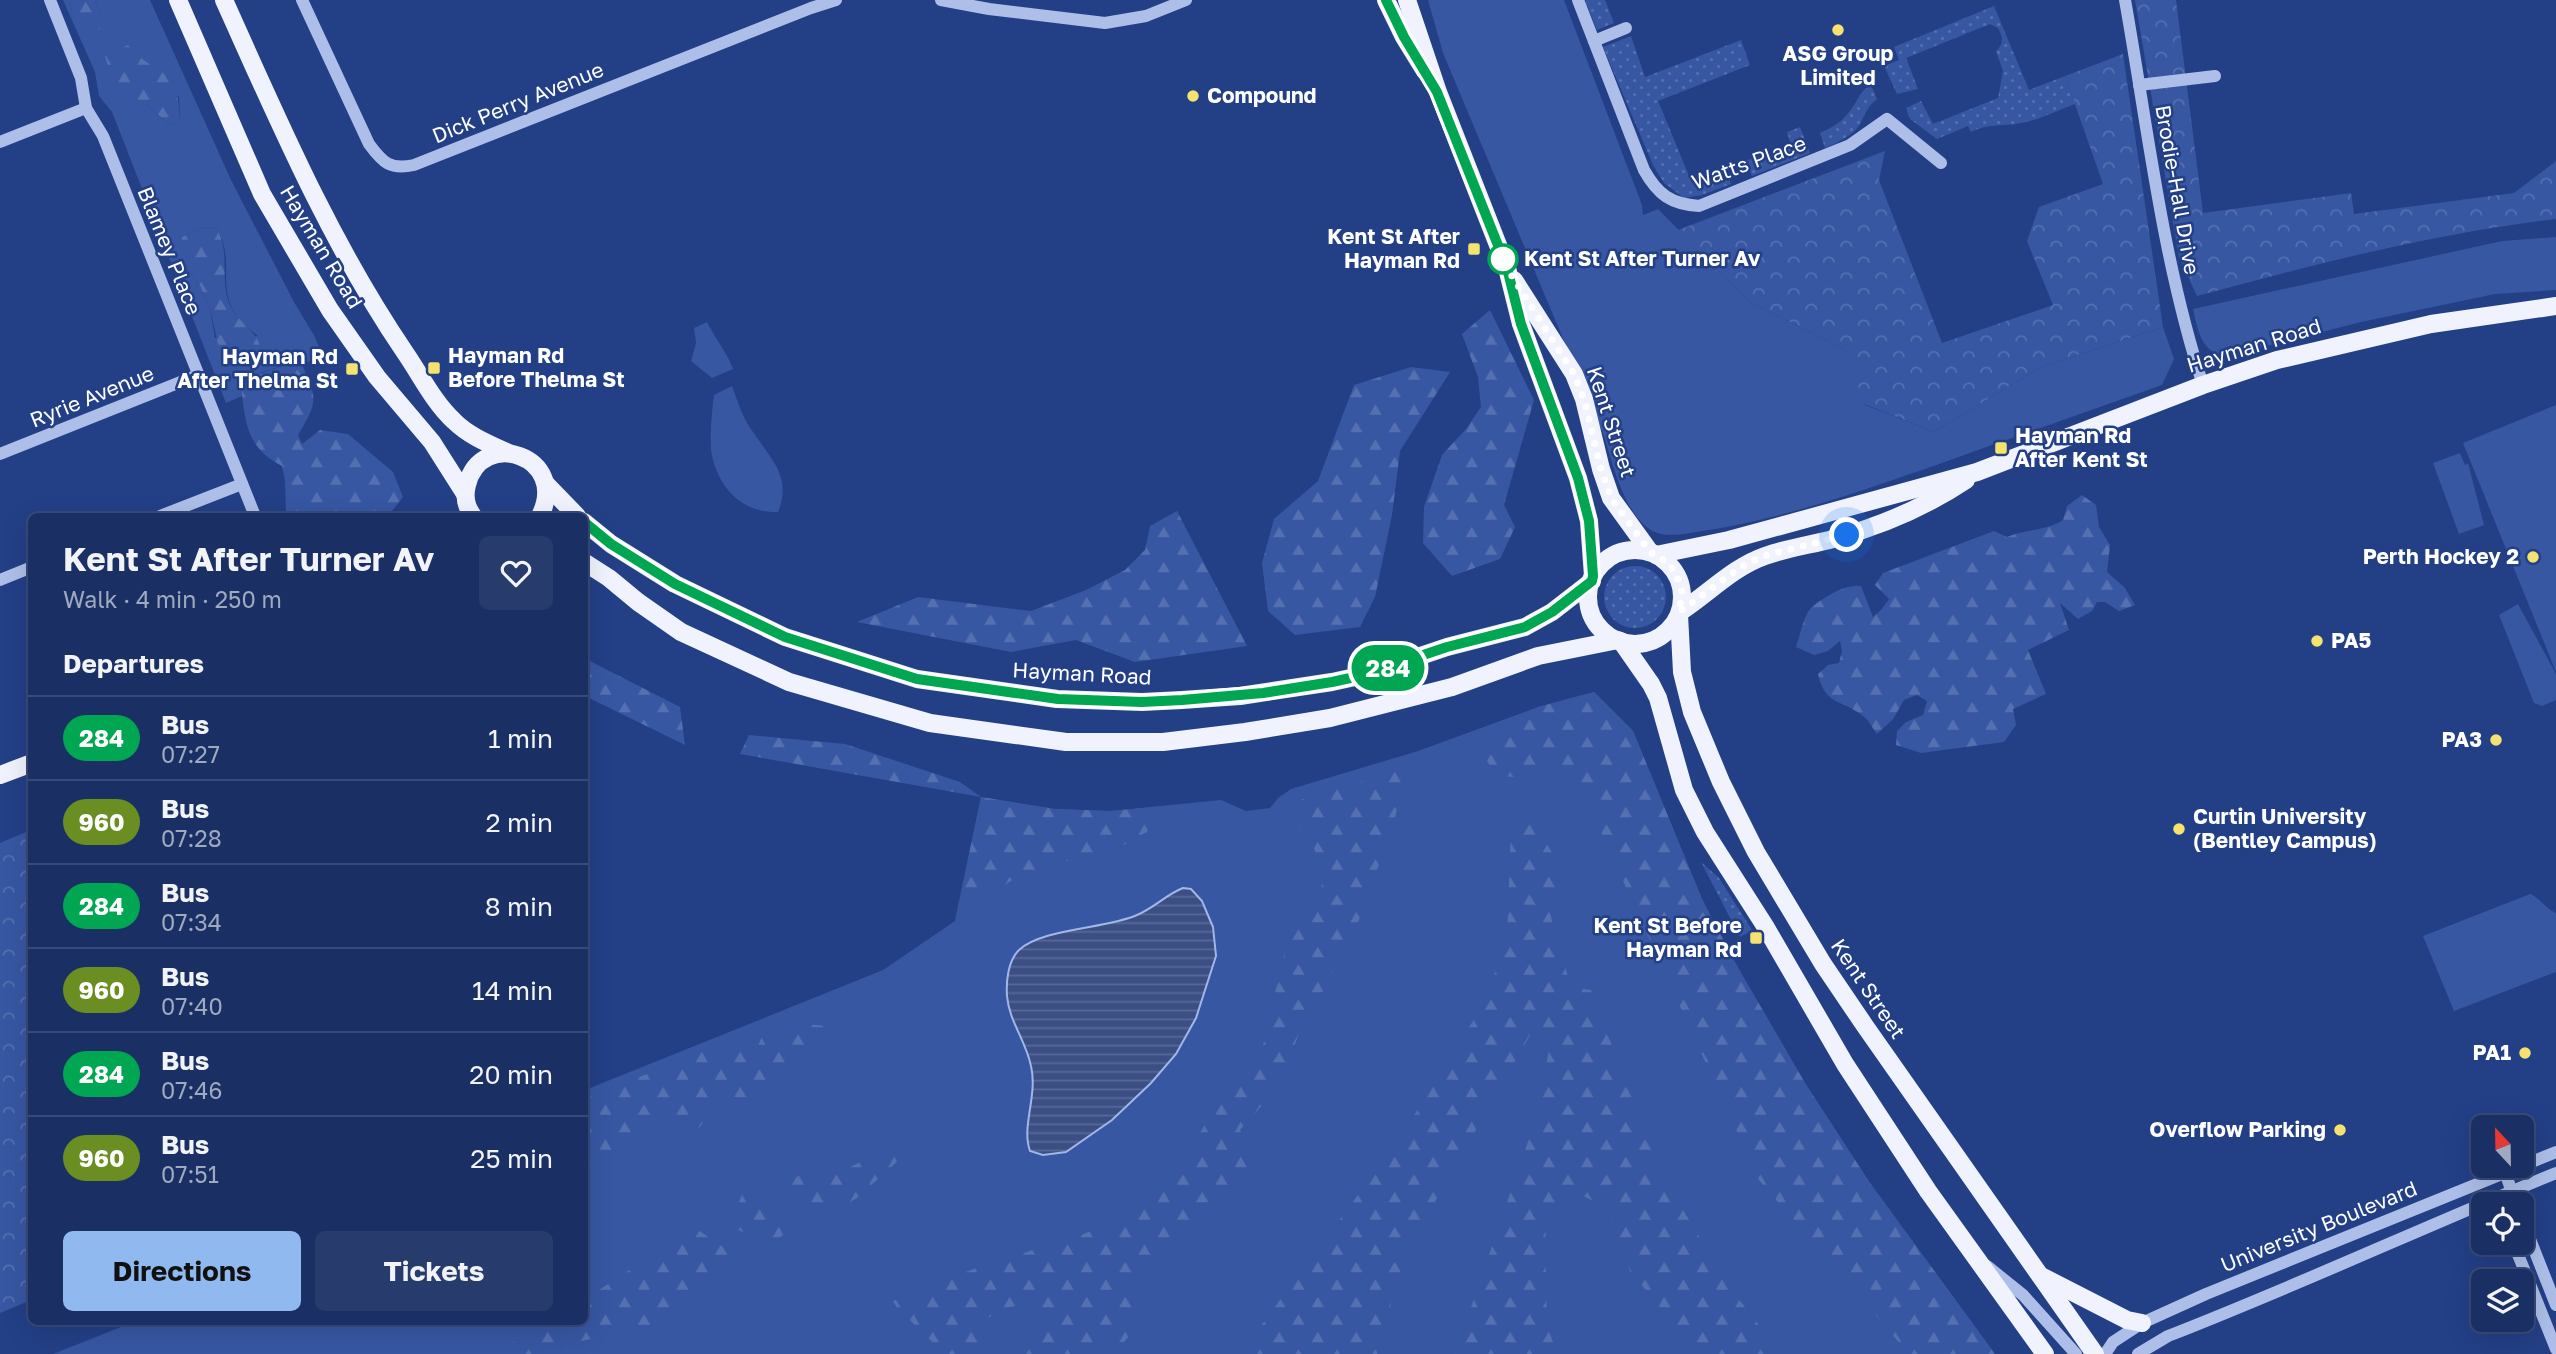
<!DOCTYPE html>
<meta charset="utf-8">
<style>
body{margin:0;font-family:"Golos Text",sans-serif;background:#273b6d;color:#f1f3f6;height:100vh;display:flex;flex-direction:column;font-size:26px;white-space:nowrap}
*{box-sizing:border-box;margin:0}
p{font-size:23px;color:#9fa9bf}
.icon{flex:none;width:38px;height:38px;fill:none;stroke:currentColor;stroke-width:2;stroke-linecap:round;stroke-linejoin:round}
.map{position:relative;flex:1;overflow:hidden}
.sheet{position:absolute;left:28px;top:513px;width:560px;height:812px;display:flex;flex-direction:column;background:#1a2f64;border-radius:10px;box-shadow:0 7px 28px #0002,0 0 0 2px #384a78}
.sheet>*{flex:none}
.badge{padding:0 14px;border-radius:23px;font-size:24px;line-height:46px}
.needle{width:46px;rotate:338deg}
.controls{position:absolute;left:2471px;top:1115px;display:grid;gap:14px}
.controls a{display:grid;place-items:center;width:63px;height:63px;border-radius:10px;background:#1a2f64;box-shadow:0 7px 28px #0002,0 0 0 2px #384a78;font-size:35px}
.you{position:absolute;width:35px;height:35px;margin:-18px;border:5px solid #fff;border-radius:50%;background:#1a73e8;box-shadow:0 0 0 10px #1a73e833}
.map>.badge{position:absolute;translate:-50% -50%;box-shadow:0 0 0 4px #fff}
h2{padding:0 35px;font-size:26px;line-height:63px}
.round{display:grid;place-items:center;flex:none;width:74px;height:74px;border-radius:10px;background:#273b6d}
.summary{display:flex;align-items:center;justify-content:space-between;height:119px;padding:0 35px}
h1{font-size:33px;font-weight:700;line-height:52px}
.button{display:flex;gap:14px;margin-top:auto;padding:14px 35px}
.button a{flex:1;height:80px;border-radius:10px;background:#90b9f0;color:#111;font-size:28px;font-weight:700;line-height:80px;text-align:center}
.button a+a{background:#273b6d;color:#f1f3f6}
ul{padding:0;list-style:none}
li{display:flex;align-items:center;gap:21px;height:84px;padding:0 35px;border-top:2px solid #384a78}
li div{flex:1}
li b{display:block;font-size:26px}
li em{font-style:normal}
li .badge{min-width:77px;font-weight:700;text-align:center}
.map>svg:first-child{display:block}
</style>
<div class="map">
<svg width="2556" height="1354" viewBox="0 0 2556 1354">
<defs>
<pattern id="forest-firs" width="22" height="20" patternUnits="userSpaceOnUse" patternTransform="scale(1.75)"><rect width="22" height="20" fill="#3757a3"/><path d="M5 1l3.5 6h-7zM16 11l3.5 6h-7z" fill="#5570b1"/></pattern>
<pattern id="park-crowns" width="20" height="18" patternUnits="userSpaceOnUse" patternTransform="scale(1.75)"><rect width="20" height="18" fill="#3757a3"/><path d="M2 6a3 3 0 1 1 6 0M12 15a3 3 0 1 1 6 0" fill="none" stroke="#5570b1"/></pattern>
<pattern id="garden-dots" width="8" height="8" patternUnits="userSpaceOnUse" patternTransform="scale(1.75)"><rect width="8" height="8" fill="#3757a3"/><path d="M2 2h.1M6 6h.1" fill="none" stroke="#5570b1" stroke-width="1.8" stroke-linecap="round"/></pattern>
<pattern id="water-rules" width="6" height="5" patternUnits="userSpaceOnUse" patternTransform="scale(1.75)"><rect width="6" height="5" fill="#3b4f84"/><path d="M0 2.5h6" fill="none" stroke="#586996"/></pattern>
</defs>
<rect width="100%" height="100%" fill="#233f86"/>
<g fill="#3757a3" fill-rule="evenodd">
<path d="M63,0H70L72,12L100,36V15L95,0H150L231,180L294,302L315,337L320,350L321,360C292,363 264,367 241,385L242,396L226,403L112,112L99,96L95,72ZM128,46L179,97L180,119L171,126L146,104ZM204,227L217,229C240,269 205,297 258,336L215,338L210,308L200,286L182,262V237Z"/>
<path d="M1428,0H1564L1642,205L1643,215L1658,209L1750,302L1846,350L1865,405L1934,432L2041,367L2163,327L2174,359L2162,385C2089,411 2015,437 1942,463C1864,490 1784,519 1702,531C1689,533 1668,538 1655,532C1625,519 1613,464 1604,436L1443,53Z"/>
<path d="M2556,237V290L2495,294L2361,322L2228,356C2201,354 2198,331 2193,309L2502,241Z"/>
<path d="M707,322C715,339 726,350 733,369L712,378L691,361L696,343L694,328Z"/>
<path d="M732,386C738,402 743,419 753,432C772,460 792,477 778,512C743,513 720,490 712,456C709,443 712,409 714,395Z"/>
<path d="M2556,405V672L2463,443Z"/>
<path d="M2460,453L2465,465L2468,463L2484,525L2459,534L2433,463Z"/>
<path d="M2518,604L2556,674V700L2542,706L2534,703L2499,615Z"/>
<path d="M1594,692L1633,731L1702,899L1737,966L1805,1083L1870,1183L1995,1354H53L136,1321H584L585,1090L883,970L955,921L981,797L1055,809L1110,811L1221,800L1246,811L1270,808L1278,798L1291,789L1418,751L1538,707Z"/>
<path d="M2530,894C2539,897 2546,909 2556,913V972L2454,1011L2423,936Z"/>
</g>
<g fill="url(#forest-firs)">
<path d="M70,0H95L100,15V36L82,35L72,12Z"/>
<path d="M128,45C158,80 178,62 180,119L171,126L146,104L127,107L116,92L105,56Z"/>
<path d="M204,227L217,229C231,254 219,280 230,305C238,323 257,330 261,349L234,361L219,349L210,308L200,286L182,262V237Z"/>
<path d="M1490,310L1534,400L1504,505L1515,527L1500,559L1452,576L1423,543L1424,507L1442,455L1466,429L1481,407L1478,377L1462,334Z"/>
<path d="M301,362C317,400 319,399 298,435L302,444L320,430L348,434L393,472L403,497L388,516H286L285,480L282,466C246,448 245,421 241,386C260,371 278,367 301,362Z"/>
<path d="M1411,367L1450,372L1400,451L1392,515L1375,597L1360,627L1295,635L1268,611L1262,563L1274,519L1318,481L1354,385Z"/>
<path d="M2082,495L2096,505L2099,527L2110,545L2107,572L2125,588L2135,605L2119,611L2105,602H2097L2092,611L2078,619L2060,603L2069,630L2028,650L2046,694L2013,709L2016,725L2004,742L1921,753L1896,745L1897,731L1906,722L1923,715L1927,701L1917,695L1904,700L1893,719L1877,734C1873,729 1869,720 1863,716C1842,699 1825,706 1818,674L1828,665L1839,663L1842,651L1840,641L1828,651L1814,655L1796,647C1800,636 1803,618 1810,609C1820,599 1846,583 1861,586L1873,617L1881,610L1889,599L1875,585L1883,573L1994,531L2007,537C2026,529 2046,531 2063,520L2067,506Z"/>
<path d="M1177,511L1247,646L1135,662L1076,640L1011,652L857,622L918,597L1031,611L1086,590L1125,570L1145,550L1150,526Z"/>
<path d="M584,658L680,707L685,745L585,696Z"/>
<path d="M1594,692L1633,731L1702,899L1737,966L1805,1083L1870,1183L1995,1354H1909L1759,1180L1580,786L1558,765L1534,780L1497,775L1483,756L1538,707Z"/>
<path d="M749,735L845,744L960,782L981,797L1055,809L1110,811L1155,807L1147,832C1139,836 1131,842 1123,845C1091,858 1055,861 1023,875C998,886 978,906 955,921L981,797L740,754Z"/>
<path d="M1417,765L1402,789L1393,826L1355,931L1341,949L1330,979L1301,1028L1284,1074L1272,1094L1240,1130L1251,1160L1233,1193L1219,1207L1179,1230C1173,1262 1165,1262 1138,1279L1137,1327L1124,1342L1093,1351L1091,1354H1004C1018,1338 1030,1342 1042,1321L1037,1306C1008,1305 1002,1306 980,1325L978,1338L981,1354H945L897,1308L893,1301L981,1266L1079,1236L1109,1223L1186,1172L1194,1143L1224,1093L1247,1082L1260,1058L1291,925L1321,896L1323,870L1313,846L1290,812L1293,802Z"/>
<path d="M1529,816L1558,862L1551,917L1571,987L1591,990L1661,1174L1733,1292L1782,1354H1699L1630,1271L1608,1208L1583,1196L1559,1203L1548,1219L1545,1239L1547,1325L1557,1354H1455L1535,1121L1550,1045L1533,1030L1405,1254L1377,1354H1240L1398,1141L1483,1005L1507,940L1511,826Z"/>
<path d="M807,1024L825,1026L822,1041L783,1063L766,1089L746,1099L720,1094L707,1106L706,1120L691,1136L676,1134L670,1120C652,1126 650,1130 635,1139C614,1152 598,1148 585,1173V1099L706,1050L739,1046L744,1049L756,1050L764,1032Z"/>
<path d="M893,1152L899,1160L857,1198L819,1219L795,1201L791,1179L811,1171L837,1174L874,1155Z"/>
<path d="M758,1187L784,1234L770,1245L728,1225L743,1193Z"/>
<path d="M695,1228L735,1255L722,1275L673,1313L646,1327L581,1341L561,1354H493L549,1321H584L585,1299Z"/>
</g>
<g fill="url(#park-crowns)">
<path d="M2135,0H2176L2203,213L2351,193L2354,214L2514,193L2556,161V219C2435,233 2315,264 2197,296L2179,257Z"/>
<path d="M2123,54L2163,327L2041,367L1934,432L1864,404L1846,350L1750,302L1678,230L1885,151L1879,180L1942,343L2053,305L2027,241L2039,207L2103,184L2065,76Z"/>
<path d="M31,830V1300L0,1313V843Z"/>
</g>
<g fill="url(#garden-dots)">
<path d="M1585,0H1605L1614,23L1597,30Z"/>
<path d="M1994,6L2029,90L2065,76L2075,104C2058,110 2039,120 2021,123C2003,127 1988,123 1971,132L1968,126L1937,139L1910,119L1906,108L1921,101L1933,124L1998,98L2003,71L1996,51C2004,44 2003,37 1998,28L1990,24L1906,58L1918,89L1897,94L1884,66L1899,60L1894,47Z"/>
<path d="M1631,36L1645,77L1741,40L1750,65L1658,101L1692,183L1726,170L1731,184L1702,195L1684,198L1664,183L1653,165L1603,47Z"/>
<path d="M1871,85L1877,99C1868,106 1865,114 1860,124C1854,135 1837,143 1825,148L1820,133C1831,128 1841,123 1849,112C1858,102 1858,92 1871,85Z"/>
<path d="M1800,127L1810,153L1752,176L1745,161L1791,145L1787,132Z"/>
<circle cx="1635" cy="597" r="31"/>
<path d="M1701,862L1719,878L1752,930L1740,937Z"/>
</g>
<path fill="url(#water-rules)" stroke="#a1b7ea" stroke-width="2" d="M1183,888L1191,889L1202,901L1213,927L1216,956L1196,1018L1176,1054L1151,1083L1112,1120L1066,1152L1043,1155L1030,1151C1021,1126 1038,1096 1031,1066C1026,1041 1009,1021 1007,996C1006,981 1008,961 1019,950C1043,928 1106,929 1137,915C1154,908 1167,894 1183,888Z"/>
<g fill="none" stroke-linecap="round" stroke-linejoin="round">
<g stroke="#adbfe9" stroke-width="12">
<path d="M50,0L81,78L86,108L103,136L255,516"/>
<path d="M302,0L369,144C383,163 390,170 414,165L811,8L836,0"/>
<path d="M941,0L989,9L1105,23L1146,16L1186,0"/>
<path d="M1578,0L1644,170C1658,195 1671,204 1699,206L1850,145L1887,119L1941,163"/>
<path d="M2125,0C2148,129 2162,259 2203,385"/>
<path d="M1594,41L1626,28"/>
<path d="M2139,85L2215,76"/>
<path d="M0,142L86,108"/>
<path d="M0,454L198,375"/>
<path d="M160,516L242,484"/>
<path d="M0,580L32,567"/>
<path d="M2505,1172L2516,1204"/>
<path d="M2522,1219L2556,1305"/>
<path d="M2513,1242L2556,1349"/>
<path d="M1987,1266L2023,1295L2076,1354"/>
<path d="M2105,1354L2113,1342L2142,1323L2206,1294L2556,1152"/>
<path d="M2138,1354L2168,1336C2299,1285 2426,1226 2556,1173"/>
</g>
<g stroke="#f0f3fe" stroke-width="18">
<path d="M178,0L262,194L330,310L377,377L432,442L465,494"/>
<path d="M224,0C278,120 330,242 404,351C420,374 434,403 454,421C469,436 489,444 509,453"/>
<path d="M1386,0L1404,37L1425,71"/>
<path d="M1407,0L1438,92L1507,268L1521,324L1578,478L1589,521L1593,576"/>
<path d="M1514,280L1574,374L1584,399L1601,469L1611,498L1650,552"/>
<path d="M546,484L577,516"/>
<path d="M473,516C466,507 464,496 467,485C481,427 570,456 540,516"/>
<path d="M584,522L611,544L675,584L785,637L917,679L1057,699L1142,702L1182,700L1240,696L1332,682L1364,675L1447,647L1525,627L1552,612L1592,581"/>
<circle cx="1635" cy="597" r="47"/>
<path d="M1656,555L1729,540L1977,472L2203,385L2277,360L2431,324L2556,306"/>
<path d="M584,562L609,578L638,602L681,632L789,682L930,723L1066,742H1163L1245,732L1330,718L1452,687L1538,656L1618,640"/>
<path d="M1680,612C1708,594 1733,567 1765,556C1787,548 1810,545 1833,539C1881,526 1924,508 1966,480"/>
<path d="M1679,615L1682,672L1692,712L1721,782L1756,852L1823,964L1865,1026L2095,1354"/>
<path d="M1621,641L1651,684L1658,698L1684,790L1705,832L1765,926L1845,1064L1928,1191L2045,1354"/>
<path d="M0,775L32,763"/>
<path d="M2043,1277L2127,1320L2142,1323"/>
</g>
</g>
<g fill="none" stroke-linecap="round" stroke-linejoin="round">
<defs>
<path id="line" d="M584,522L611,544L675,584L785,637L917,679L1058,699L1142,702L1182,700L1263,693L1332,682L1364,675L1447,647L1525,627L1552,612L1592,581L1593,576L1589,521L1578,478L1521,324L1507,268L1437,92L1404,37L1386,0"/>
</defs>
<use href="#line" stroke="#fff" stroke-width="16"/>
<use href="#line" stroke="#00a651" stroke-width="10"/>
<path stroke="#fff" stroke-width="7" stroke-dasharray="0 12.6" d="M1503,259L1502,256L1507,268L1574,374L1584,399L1601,469L1611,498L1650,552L1667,562L1676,573L1682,592L1679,612L1741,567L1763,556L1847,535"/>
</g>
<g fill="#f5e36f" stroke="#233f86" stroke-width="2.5">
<circle cx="1838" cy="30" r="7"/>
<circle cx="1193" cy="96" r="7"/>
<rect x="1467" y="242" width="14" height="14" rx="3.5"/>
<rect x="427" y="361" width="14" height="14" rx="3.5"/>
<rect x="345" y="362" width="14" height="14" rx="3.5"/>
<rect x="1994" y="441" width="14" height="14" rx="3.5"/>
<circle cx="2533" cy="557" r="7"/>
<circle cx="2317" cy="641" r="7"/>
<circle cx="2496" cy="740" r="7"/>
<circle cx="2179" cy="829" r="7"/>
<rect x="1749" y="931" width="14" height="14" rx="3.5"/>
<circle cx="2525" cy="1053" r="7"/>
<circle cx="2340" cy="1130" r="7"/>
</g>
<circle fill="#fff" stroke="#00a651" stroke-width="3.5" cx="1503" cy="259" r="14"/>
<g text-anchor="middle" stroke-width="5" stroke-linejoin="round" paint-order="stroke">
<g font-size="21" font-weight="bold" fill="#fff" stroke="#233f86" text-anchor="end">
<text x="1838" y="61" text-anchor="middle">ASG Group<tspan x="1838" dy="24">Limited</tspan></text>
<text x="1207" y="103" text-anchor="start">Compound</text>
<text x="1460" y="244">Kent St After<tspan x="1460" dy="24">Hayman Rd</tspan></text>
<text x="448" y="363" text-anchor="start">Hayman Rd<tspan x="448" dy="24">Before Thelma St</tspan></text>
<text x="338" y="364">Hayman Rd<tspan x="338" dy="24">After Thelma St</tspan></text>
<text x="2015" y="443" text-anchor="start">Hayman Rd<tspan x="2015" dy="24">After Kent St</tspan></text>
<text x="2519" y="564">Perth Hockey 2</text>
<text x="2331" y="648" text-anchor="start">PA5</text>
<text x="2482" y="747">PA3</text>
<text x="2193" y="824" text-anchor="start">Curtin University<tspan x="2193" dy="24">(Bentley Campus)</tspan></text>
<text x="1742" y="933">Kent St Before<tspan x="1742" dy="24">Hayman Rd</tspan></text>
<text x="2511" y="1060">PA1</text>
<text x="2326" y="1137">Overflow Parking</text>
</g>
<g font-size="21" fill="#fff" stroke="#233f86">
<text transform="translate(518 103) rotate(-22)" y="7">Dick Perry Avenue</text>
<text transform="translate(1749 163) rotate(-20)" y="7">Watts Place</text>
<text transform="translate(2177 190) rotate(80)" y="7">Brodie-Hall Drive</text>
<text transform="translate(321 247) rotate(59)" y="7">Hayman Road</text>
<text transform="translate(169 251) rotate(68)" y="7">Blamey Place</text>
<text transform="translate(2254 346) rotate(-17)" y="7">Hayman Road</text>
<text transform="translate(92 397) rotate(-22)" y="7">Ryrie Avenue</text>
<text transform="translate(1611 422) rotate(72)" y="7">Kent Street</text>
<text transform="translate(1082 674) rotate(3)" y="7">Hayman Road</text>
<text transform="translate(1868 989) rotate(56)" y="7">Kent Street</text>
<text transform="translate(2319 1227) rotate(-22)" y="7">University Boulevard</text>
</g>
<g font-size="21" font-weight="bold" fill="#fff" stroke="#233f86" text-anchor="start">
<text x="1524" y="266">Kent St After Turner Av</text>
</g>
</g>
</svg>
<div class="controls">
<a><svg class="needle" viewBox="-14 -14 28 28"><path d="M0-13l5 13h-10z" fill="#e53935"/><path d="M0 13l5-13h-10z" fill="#9fa9bf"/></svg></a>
<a><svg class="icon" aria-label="locate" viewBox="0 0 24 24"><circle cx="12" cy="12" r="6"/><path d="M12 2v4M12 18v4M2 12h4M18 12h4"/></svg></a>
<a><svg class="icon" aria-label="layers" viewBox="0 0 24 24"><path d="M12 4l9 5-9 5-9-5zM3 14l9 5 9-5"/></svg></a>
</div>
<div class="you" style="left:1847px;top:535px"></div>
<b class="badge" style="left:1388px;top:668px;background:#00a651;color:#fff">284</b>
<section class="sheet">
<div class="summary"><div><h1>Kent St After Turner Av</h1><p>Walk · 4 min · 250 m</p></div><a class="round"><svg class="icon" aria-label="heart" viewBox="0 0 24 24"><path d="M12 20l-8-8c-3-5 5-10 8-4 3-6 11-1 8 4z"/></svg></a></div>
<h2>Departures</h2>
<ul>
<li><span class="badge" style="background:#00a651;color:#fff">284</span><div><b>Bus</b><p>07:27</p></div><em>1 min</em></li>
<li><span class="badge" style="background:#6b8e23;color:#fff">960</span><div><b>Bus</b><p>07:28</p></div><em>2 min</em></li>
<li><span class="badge" style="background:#00a651;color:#fff">284</span><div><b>Bus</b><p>07:34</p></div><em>8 min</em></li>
<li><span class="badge" style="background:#6b8e23;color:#fff">960</span><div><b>Bus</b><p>07:40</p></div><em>14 min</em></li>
<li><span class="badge" style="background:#00a651;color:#fff">284</span><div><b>Bus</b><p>07:46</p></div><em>20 min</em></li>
<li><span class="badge" style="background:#6b8e23;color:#fff">960</span><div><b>Bus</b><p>07:51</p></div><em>25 min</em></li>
</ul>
<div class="button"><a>Directions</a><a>Tickets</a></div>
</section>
</div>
